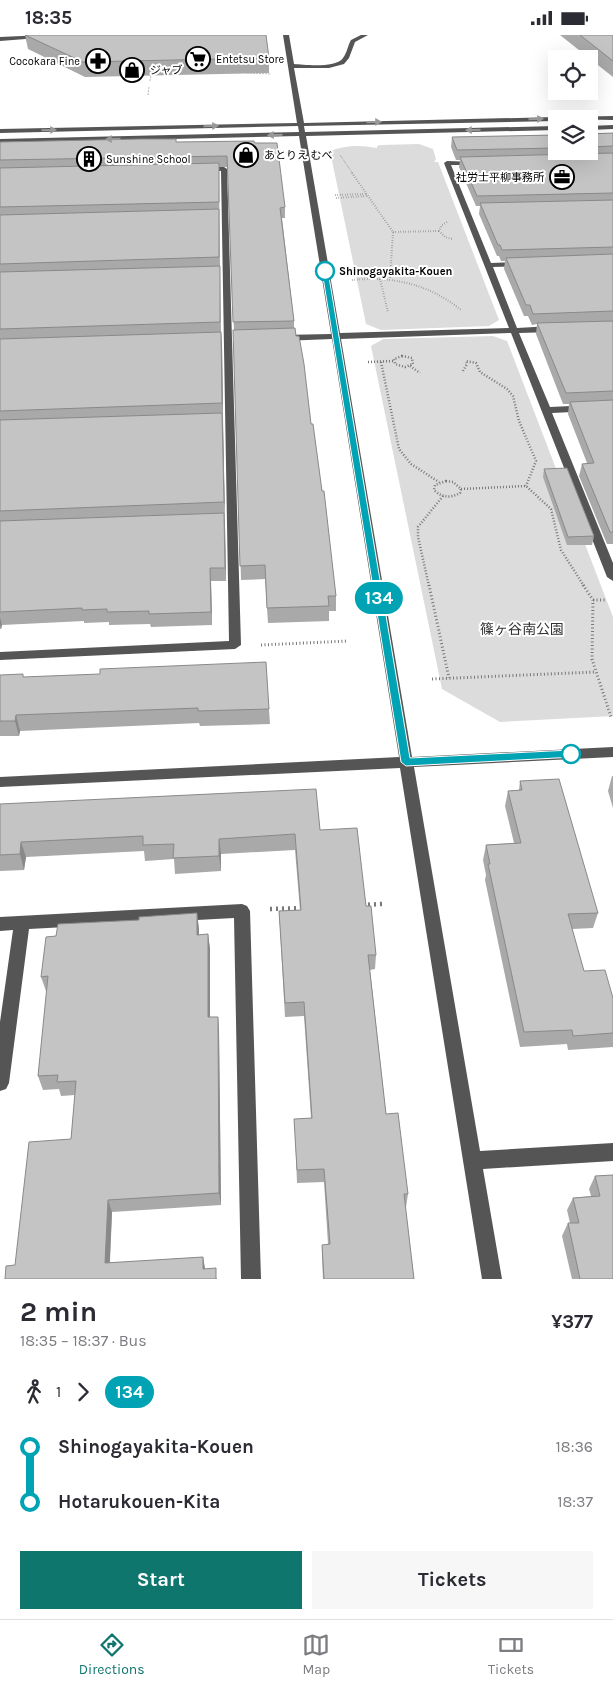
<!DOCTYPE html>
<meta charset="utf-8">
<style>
body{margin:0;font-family:Karla,"Noto Sans JP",sans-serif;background:#f7f7f7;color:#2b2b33;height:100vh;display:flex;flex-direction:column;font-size:19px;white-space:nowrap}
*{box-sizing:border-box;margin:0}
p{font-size:16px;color:#7c7c81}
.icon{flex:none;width:28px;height:28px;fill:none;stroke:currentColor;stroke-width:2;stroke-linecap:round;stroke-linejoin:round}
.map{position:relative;height:1244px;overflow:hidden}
.details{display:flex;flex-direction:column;background:#fff;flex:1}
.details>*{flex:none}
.badge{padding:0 10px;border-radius:16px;font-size:18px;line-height:32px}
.buttons{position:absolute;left:548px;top:15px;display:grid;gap:10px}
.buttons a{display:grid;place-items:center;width:50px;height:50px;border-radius:0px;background:#fff;box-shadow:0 5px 20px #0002;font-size:25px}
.map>.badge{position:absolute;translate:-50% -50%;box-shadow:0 0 0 2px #fff}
.legs{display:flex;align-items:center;gap:8px;height:55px;padding:0 20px;font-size:16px}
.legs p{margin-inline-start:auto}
.headline{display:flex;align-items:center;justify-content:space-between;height:85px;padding:0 20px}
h1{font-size:28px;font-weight:700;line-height:38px}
.action{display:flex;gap:10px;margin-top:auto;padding:10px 20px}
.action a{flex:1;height:58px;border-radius:0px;background:#0f766e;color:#fff;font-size:20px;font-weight:700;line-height:58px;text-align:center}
.action a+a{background:#f7f7f7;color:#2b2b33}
ul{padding:0 20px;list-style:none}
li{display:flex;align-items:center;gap:18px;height:55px;font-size:19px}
li i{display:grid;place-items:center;width:8px;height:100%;margin:0 6px;background:currentColor}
li i::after{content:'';width:12px;height:12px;margin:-6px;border:4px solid;border-radius:50%;background:#fff}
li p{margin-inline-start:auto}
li:first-child i{background:linear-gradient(#0000 50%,currentColor 0)}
li:last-child i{background:linear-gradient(currentColor 50%,#0000 0)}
.status{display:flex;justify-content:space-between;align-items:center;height:35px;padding:0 25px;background:#fff;direction:ltr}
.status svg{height:14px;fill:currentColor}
.dock{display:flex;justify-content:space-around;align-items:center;height:70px;border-top:1px solid #e1e1e2;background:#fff;font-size:14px;color:#7c7c81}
.dock a{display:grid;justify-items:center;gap:2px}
.dock .on{color:#0f766e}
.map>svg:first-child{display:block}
</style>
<div class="status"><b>18:35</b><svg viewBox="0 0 49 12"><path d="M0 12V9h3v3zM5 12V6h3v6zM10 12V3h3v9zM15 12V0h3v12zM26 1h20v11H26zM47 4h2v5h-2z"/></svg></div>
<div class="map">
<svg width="613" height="1244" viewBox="0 0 613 1244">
<rect width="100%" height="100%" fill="#fff"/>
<g fill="#dcdcdc">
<path d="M419,109L433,114L436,124L434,127H438L499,285L489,291L381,295L366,289L330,116C346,110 360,110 377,113V111L381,110Z"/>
<path d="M493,301L507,306L613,582V681L500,687L442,654L371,311L383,304Z"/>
</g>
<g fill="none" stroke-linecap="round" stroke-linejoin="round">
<g stroke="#777" stroke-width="1" stroke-dasharray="0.5 1" stroke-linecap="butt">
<path d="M247,38L271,39"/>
<path d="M150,46L151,40"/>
<path d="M148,60L149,52"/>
<path d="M340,120L353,139"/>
</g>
<g stroke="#777" stroke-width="2" stroke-dasharray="0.5 2" stroke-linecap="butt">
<path d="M352,138L393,197L390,244"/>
<path d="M335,160L366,159"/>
<path d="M336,163L367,161"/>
<path d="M447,187L442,190L439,196L445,202L452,204"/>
<path d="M393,197L439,196"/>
<path d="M380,244L388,277"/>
<path d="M352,245C393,241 429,249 461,275"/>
</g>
<g stroke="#777" stroke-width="2.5" stroke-dasharray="1 2" stroke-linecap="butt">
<path d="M402,321L412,323L413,329L405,332L395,329L394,324Z"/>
<path d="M368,327L393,326"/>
<path d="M381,327L399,414L411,429L439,447"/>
<path d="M410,331L420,338"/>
<path d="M463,336L467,329L466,326L476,328L480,337L507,354L513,361L519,386L536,426L526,451"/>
<path d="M446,446L453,447L461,454L460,458C451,463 442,463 434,455L435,450Z"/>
<path d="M461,454L526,451L551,474L561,515L584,551"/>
<path d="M429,551L418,502V492L443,461"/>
</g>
<g stroke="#777" stroke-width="3" stroke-dasharray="1 2.5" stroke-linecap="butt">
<path d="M429,550L449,643"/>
<path d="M583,550L593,565L592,624L611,682"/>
<path d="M593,565H605"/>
<path d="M261,610L348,606"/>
<path d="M432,644L595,637"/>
</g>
<g stroke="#777" stroke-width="4.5" stroke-dasharray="2 4" stroke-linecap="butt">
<path d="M362,870L382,869"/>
<path d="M270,874L304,873"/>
</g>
<g fill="#555" fill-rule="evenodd">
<path d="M44,0H77L0,6V2Z"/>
<path d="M283,0H289L294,29C305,30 337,33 343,23C347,18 348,10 351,5L361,0H368L355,7L349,23L344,29L329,33H294L304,88L556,82L559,84H556V86L304,91L305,97L556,91V95L306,101L340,298L509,293L444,128L447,126L478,127V129L476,130H451L491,228L521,227L525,229L521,231L493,232L517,293L552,291L556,294L552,297L519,298L550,372L613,369V375L552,378L613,528V546L607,542L511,298L341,304L412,722L613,712V722L414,732L480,1116L613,1108V1126L483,1134L502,1244H482L400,733L0,752V742L399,722L332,304L282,306L278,303L282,300L331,299L299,101L0,108V104L299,97L298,91L0,98V94L297,88Z"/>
<path d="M613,81V85L563,84L566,82Z"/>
<path d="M613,90V94L589,95V91Z"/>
<path d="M202,132H224L227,134L241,610L235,614L0,625V617L229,606L221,136L200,135V133Z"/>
<path d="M242,869L247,871L250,876L261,1244H241L234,883L29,894L9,1048L6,1054L0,1056V987L13,895L0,896V882Z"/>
</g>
</g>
<g fill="#a9a9a9">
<path d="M25,0L269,23V38L85,42L28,14Z"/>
<path d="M560,0H613V42Z"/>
<path d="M613,98V509H607L579,441L582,429L587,428L568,379L569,369H563L536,299L537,289L532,290L528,281H524L504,234L505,226H501L499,221H497L479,179L480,171H476L459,132L460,125H456L451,112L452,102L556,100V116H589V99Z"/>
<path d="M0,107L255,108L285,172V183H282L294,286V293L322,456L336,561V576H329V586L268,588L265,544L241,545L234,295L227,132H219L220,233L221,297L222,309L223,380L226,546H211L212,590L151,592L150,589L109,590V587L84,588V586L2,590L1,594H0Z"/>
<path d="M544,434L594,501L592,510H567L543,442Z"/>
<path d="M0,640L269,674L270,689L200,691L199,688L20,696L19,701H0Z"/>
<path d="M612,741H613V773L608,756Z"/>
<path d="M520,746L598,878L593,893L572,894L584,936L613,963V1012L568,1015L567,1009L520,1012L485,845L486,840L483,825L486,810L514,808L505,771L508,756L519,755Z"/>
<path d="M0,769L320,795L366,871L376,920L375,934L370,935L386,1079L408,1159L406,1172H405L414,1244H323L322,1222V1210L328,1209L324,1147L297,1148L295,1098L311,1083L304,981L285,982L279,876L300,875L295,815L221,819V836L175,839L174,824L145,826L144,816L26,822L24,835L0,836Z"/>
<path d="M199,893V900L208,899L210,914V982H218L219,996L221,1170L112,1177L110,1228L203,1222L205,1234L218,1244L15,1230L71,1104L75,1060L61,1061L59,1054L43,1055L38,1041L47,956H46L41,942Z"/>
<path d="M613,1140V1244H572L562,1201L568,1188H570L567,1175L573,1163L591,1161L589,1154L595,1141Z"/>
</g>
<g fill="#898989">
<path d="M221,297L222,309L223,380L222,368Z"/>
<path d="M222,378L223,390L225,480L224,467Z"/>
<path d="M224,478L225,491L226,546L225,533Z"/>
<path d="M210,533L211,546L212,590L211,577Z"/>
<path d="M0,582L2,590L1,594L0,589Z"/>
<path d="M16,680L20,696L19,701L15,686Z"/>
<path d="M219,804L221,819V836L219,821Z"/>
<path d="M21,807L26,822L24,835L20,819Z"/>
<path d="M197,878L199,893V915L197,900Z"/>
<path d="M208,899L210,914V997L208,982Z"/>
<path d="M218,982L219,996L221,1170L219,1158Z"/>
<path d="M108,1165L112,1177L109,1240L105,1228Z"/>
<path d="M203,1222L205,1234H203Z"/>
</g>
<g fill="#c4c4c4" stroke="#898989">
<path d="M25,0H266L269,23L83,27Z"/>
<path d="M580,0H613V26Z"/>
<path d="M613,98V111L589,112V99Z"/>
<path d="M556,100V113L457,115L452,102Z"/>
<path d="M141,104H176V107L254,106L255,108H277L285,172L280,173L294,286L233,287L227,121L0,125V107Z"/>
<path d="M613,118V158L477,161L460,122Z"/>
<path d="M219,128V167L0,172V133Z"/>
<path d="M613,165V212L502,215L500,210H498L480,168Z"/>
<path d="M219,174V222L0,229V180Z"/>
<path d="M613,219V276L533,279L530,270H526L506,223Z"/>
<path d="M220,231V287L0,294V237Z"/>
<path d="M613,286V356L566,358L537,288Z"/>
<path d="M295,293L296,301H299L304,329L311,389H313L322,456H324L336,561H328L329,571L267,573L265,530L240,531L233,295Z"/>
<path d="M221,297L222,368L0,376V304Z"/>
<path d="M613,365V497H610L582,429L594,428L570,367Z"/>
<path d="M222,378L224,467L0,476V385Z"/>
<path d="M567,433L594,501L568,502L544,434Z"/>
<path d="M224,478L225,533H210L211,577L149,579V576L107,577V574L82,575V573L0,577V486Z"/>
<path d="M266,627L269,674L198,676V673L16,680L15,686H0V640L23,639V642L100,639V634Z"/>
<path d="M559,744L598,878L568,879L584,936L605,935L613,963V998L573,1001L572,995L524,997L488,829H490L486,810L521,808L508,756L522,755L520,746Z"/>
<path d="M316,754L320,795L357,793L366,871H371L376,920H368L386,1079L398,1078L408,1159H404L414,1244H324L322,1210L330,1209L324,1134L297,1135L294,1084L312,1083L304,967L285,968L279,876L301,875L295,799L219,804V821L173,823L174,809L143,810V801L21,807L20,819L0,820V769Z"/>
<path d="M197,878V900L208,899V982H218L219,1158L108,1165L105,1228L203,1222V1234L216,1233V1244H5L6,1231L15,1230L29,1107L71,1104L76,1046L57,1047L58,1040L38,1041L48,941L41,942L46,902L56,901L58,889L139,885V882Z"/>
<path d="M613,1140V1244H580L568,1188H579L573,1163L600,1161L595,1141Z"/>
</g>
<defs><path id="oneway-solid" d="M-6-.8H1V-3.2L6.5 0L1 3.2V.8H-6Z" transform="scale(1.25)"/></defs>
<g fill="#999">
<use href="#oneway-solid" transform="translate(536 84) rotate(-1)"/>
<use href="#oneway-solid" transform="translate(374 87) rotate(-1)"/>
<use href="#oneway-solid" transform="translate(211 91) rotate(-1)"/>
<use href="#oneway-solid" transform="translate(49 95) rotate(-1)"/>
<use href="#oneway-solid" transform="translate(473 95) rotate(179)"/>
<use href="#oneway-solid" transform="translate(275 100) rotate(179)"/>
<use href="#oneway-solid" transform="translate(113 104) rotate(179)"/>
</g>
<path fill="#00a3b4" stroke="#fff" d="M325,234L328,236L410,723L571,715L575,716L577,719L575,722L406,731L401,727L322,236Z"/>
<defs>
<symbol id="supermarket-ring" viewBox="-11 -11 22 22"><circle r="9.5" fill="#fff" stroke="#000" stroke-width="1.5"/><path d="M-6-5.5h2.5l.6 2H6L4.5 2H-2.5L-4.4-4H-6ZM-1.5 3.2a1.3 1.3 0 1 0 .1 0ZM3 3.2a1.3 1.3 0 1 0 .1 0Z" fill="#000"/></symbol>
<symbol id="pharmacy-ring" viewBox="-11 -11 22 22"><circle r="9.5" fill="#fff" stroke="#000" stroke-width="1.5"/><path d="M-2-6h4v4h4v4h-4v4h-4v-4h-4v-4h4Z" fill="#000"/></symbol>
<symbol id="shop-ring" viewBox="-11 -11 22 22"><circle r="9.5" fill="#fff" stroke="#000" stroke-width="1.5"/><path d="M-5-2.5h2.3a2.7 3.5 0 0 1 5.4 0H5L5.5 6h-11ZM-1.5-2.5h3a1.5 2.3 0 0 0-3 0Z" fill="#000"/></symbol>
<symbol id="building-ring" viewBox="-11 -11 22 22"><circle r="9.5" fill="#fff" stroke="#000" stroke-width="1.5"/><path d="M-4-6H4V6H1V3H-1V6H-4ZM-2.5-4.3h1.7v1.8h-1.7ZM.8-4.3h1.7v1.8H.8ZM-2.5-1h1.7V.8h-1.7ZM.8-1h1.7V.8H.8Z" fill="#000"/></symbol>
<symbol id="office-ring" viewBox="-11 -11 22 22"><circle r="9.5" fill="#fff" stroke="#000" stroke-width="1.5"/><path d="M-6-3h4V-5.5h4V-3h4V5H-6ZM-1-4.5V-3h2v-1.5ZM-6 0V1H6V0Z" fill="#000"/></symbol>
</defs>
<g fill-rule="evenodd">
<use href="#supermarket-ring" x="184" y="10" width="28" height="28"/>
<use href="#pharmacy-ring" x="84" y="12" width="28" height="28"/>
<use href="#shop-ring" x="118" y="21" width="28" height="28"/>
<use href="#shop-ring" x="232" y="106" width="28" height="28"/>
<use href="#building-ring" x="75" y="110" width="28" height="28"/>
<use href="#office-ring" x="548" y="128" width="28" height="28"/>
</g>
<g fill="#fff" stroke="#00a3b4" stroke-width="2.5">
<circle cx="325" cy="236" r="9"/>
<circle cx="571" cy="719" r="9"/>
</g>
<g text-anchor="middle" stroke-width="4" stroke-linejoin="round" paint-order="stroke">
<g font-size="11" fill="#000" stroke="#fff" text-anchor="start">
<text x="216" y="28">Entetsu Store</text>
<text x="80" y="30" text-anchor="end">Cocokara Fine</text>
<text x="150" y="39">ジャブ</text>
<text x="264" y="124">あとりえ むべ</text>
<text x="106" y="128">Sunshine School</text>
<text x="544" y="146" text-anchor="end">社労士平柳事務所</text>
</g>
<g font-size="11" font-weight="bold" fill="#000" stroke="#fff" text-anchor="start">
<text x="339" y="240">Shinogayakita-Kouen</text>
</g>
<g font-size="14" fill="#333" stroke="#fff">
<text x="522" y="599">篠ヶ谷南公園</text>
</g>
</g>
</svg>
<div class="buttons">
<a><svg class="icon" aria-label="locate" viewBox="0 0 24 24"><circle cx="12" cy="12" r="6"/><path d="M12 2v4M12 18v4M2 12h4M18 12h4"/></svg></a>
<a><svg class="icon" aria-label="layers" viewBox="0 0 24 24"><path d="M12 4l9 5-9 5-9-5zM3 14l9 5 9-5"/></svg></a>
</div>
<b class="badge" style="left:379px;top:563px;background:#00a3b4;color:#fff">134</b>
</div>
<section class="details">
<div class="headline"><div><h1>2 min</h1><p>18:35 – 18:37 · Bus</p></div><b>¥377</b></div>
<div class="legs"><svg class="icon" aria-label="walk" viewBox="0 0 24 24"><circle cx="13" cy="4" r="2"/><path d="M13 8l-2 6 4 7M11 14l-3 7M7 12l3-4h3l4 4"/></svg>1<svg class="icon" aria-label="forward" viewBox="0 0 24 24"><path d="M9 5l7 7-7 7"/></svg><b class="badge" style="background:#00a3b4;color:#fff">134</b></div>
<ul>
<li><i style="color:#00a3b4"></i><b>Shinogayakita-Kouen</b><p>18:36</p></li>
<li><i style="color:#00a3b4"></i><b>Hotarukouen-Kita</b><p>18:37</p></li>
</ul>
<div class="action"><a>Start</a><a>Tickets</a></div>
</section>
<nav class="dock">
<a class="on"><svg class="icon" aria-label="directions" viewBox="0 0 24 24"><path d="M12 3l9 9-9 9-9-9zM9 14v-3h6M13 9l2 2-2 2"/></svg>Directions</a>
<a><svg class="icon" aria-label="map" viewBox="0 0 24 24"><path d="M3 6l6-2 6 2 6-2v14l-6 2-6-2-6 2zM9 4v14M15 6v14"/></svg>Map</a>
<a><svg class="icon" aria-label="tickets" viewBox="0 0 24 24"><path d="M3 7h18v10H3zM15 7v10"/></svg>Tickets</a>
</nav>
